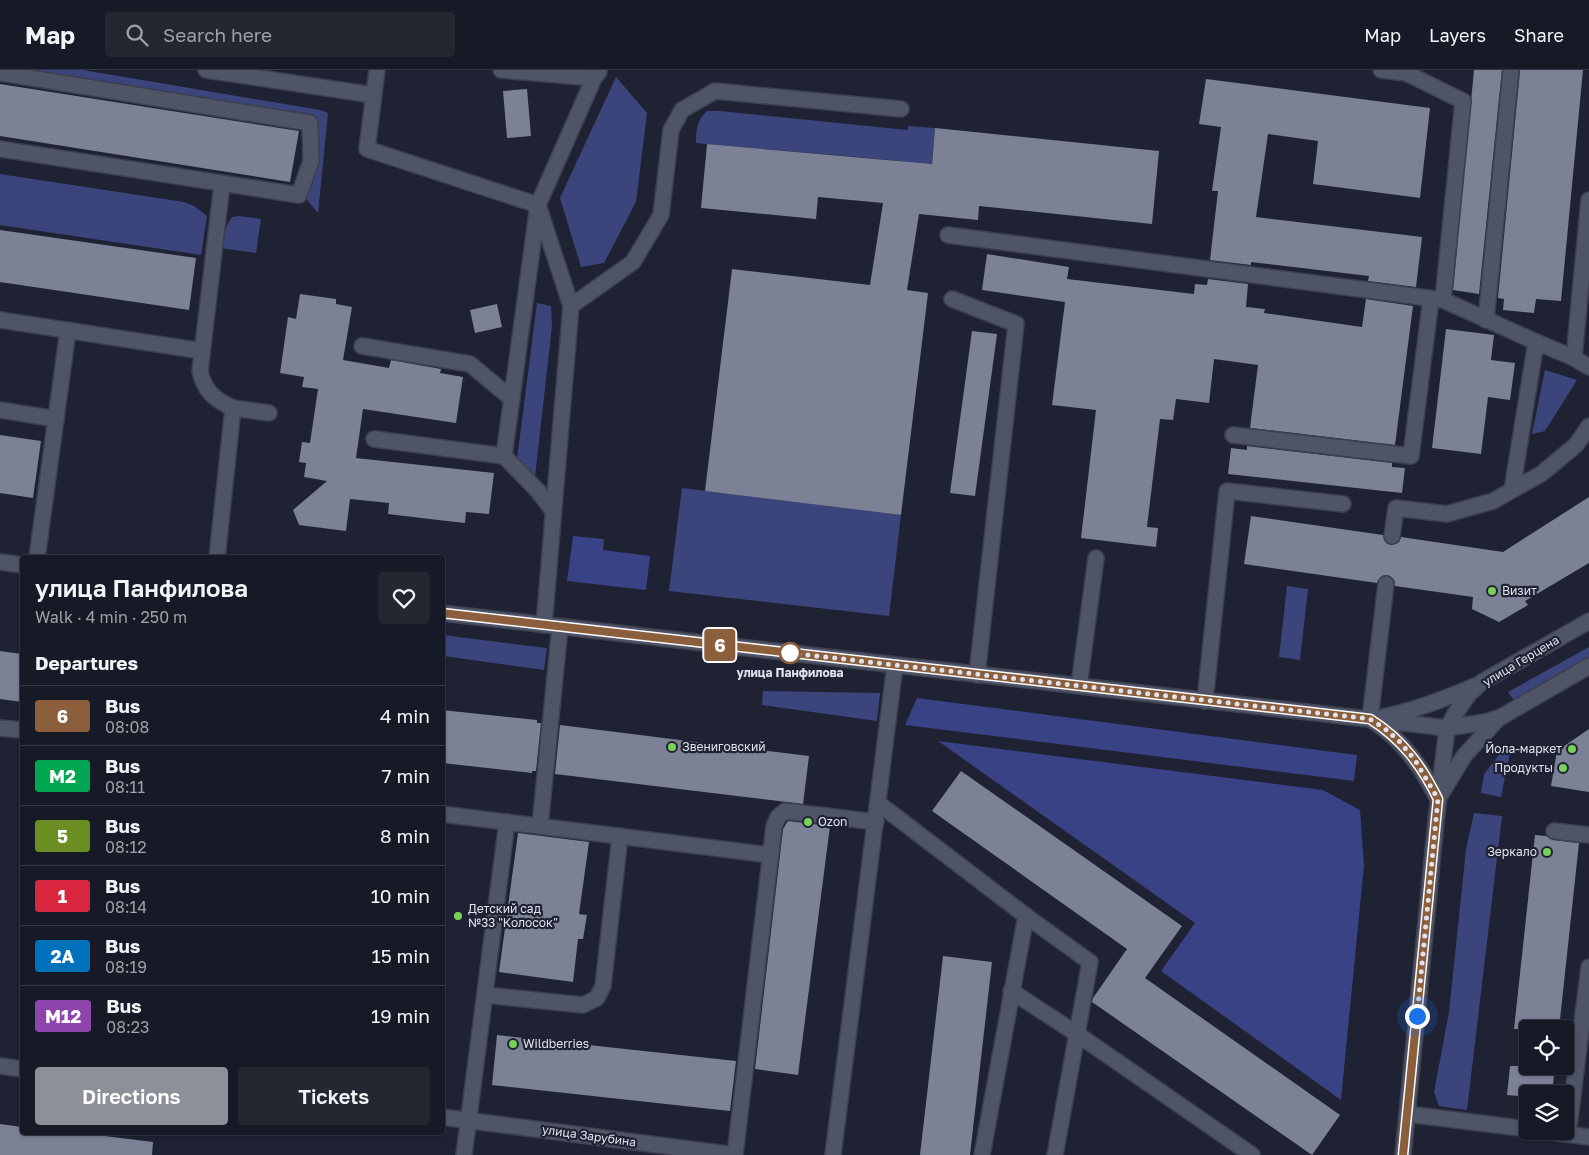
<!DOCTYPE html>
<meta charset="utf-8">
<style>
body{margin:0;font-family:"Golos Text",sans-serif;background:#232732;color:#f1f3f6;height:100vh;display:flex;flex-direction:column;font-size:19px;white-space:nowrap}
*{box-sizing:border-box;margin:0}
p{font-size:16px;color:#9ea1a7}
.icon{flex:none;width:28px;height:28px;fill:none;stroke:currentColor;stroke-width:2;stroke-linecap:round;stroke-linejoin:round}
.map{position:relative;flex:1;overflow:hidden}
.drawer{position:absolute;left:20px;top:485px;width:425px;height:580px;display:flex;flex-direction:column;background:#161a26;border-radius:5px;box-shadow:0 1px 4px #0004,0 0 0 1px #353843}
.drawer>*{flex:none}
.badge{padding:0 10px;border-radius:4px;font-size:18px;line-height:32px}
.fabs{position:absolute;left:1519px;top:950px;display:grid;gap:10px}
.fabs a{display:grid;place-items:center;width:55px;height:55px;border-radius:5px;background:#161a26;box-shadow:0 1px 4px #0004,0 0 0 1px #353843;font-size:25px}
.you{position:absolute;width:25px;height:25px;margin:-12px;border:4px solid #fff;border-radius:50%;background:#1a73e8;box-shadow:0 0 0 8px #1a73e833}
.map>.badge{position:absolute;translate:-50% -50%;box-shadow:0 0 0 2px #fff}
h2{padding:0 15px;font-size:19px;line-height:45px}
.round{display:grid;place-items:center;flex:none;width:52px;height:52px;border-radius:5px;background:#232732}
.summary{display:flex;align-items:center;justify-content:space-between;height:85px;padding:0 15px}
h1{font-size:24px;font-weight:600;line-height:38px}
.cta{display:flex;gap:10px;margin-top:auto;padding:10px 15px}
.cta a{flex:1;height:58px;border-radius:5px;background:#8c9099;color:#fff;font-size:20px;font-weight:600;line-height:58px;text-align:center}
.cta a+a{background:#232732;color:#f1f3f6}
ul{padding:0;list-style:none}
li{display:flex;align-items:center;gap:15px;height:60px;padding:0 15px;border-top:1px solid #353843}
li div{flex:1}
li b{display:block;font-size:19px}
li em{font-style:normal}
li .badge{min-width:55px;font-weight:700;text-align:center}
header{display:flex;align-items:center;gap:30px;box-sizing:border-box;height:70px;padding:0 25px;background:#161a26;border-bottom:1px solid #353843}
header strong{font-size:24px}
nav{display:flex;gap:28px;margin-inline-start:auto;font-size:18px}
.search{width:350px;height:45px;background:#232732;display:flex;align-items:center;gap:12px;box-sizing:border-box;padding:0 18px;border-radius:5px;color:#9ea1a7;font-size:19px}
.map>svg:first-child{display:block}
</style>
<header>
<strong>Map</strong>
<div class="search"><svg class="icon" aria-label="search" viewBox="0 0 24 24"><circle cx="10" cy="10" r="6"/><path d="M15 15l6 6"/></svg>Search here</div>
<nav><a>Map</a><a>Layers</a><a>Share</a></nav>
</header>
<div class="map">
<svg width="1589" height="1085" viewBox="0 0 1589 1085">
<rect width="100%" height="100%" fill="#1e2232"/>
<g fill="#3b457b">
<path d="M1,0H83L320,40L328,43L318,143L303,125L317,51Z"/>
<path d="M616,7L647,43L636,132L604,193L581,197L560,128Z"/>
<path d="M707,41H720L907,60L908,56L935,58L927,145L897,134L901,91L696,73C696,60 697,50 707,41Z"/>
<path d="M0,104L184,132L194,136L207,146L201,185L0,155Z"/>
<path d="M239,146L261,149L256,183L220,178C222,166 225,158 232,147Z"/>
<path d="M537,233L551,236L552,256L535,407L517,389Z"/>
<path d="M1545,300L1577,310L1545,361L1532,364Z"/>
<path d="M682,418L901,445L889,546L669,521Z"/>
<path d="M1287,516L1308,519L1300,590L1279,587Z"/>
<path d="M443,565L547,578L544,600L443,586Z"/>
<path d="M1589,577V588L1515,632L1508,622Z"/>
<path d="M763,621L880,623L877,651L762,635Z"/>
<path d="M1507,675L1511,678L1501,727L1481,723L1484,704Z"/>
<path d="M1474,743L1502,746L1467,1040L1439,1036L1434,1022L1449,942L1466,779Z"/>
</g>
<g fill="#384284">
<path d="M573,466L604,469L603,480L650,486L646,520L567,511Z"/>
<path d="M917,628L1357,685L1354,711L905,655Z"/>
<path d="M938,671L1323,720L1360,740L1364,795L1341,1030L1161,901L1195,853Z"/>
</g>
<g fill="#7c8196">
<path d="M1474,0H1502L1479,224L1453,220Z"/>
<path d="M1520,0H1583L1561,231L1536,229L1534,243L1503,240L1504,229L1498,228Z"/>
<path d="M1206,9L1430,38L1420,128L1313,114L1318,71L1268,64L1256,147L1422,167L1416,217L1368,211L1369,206L1251,192V195L1210,190L1218,121H1212L1221,57L1199,54Z"/>
<path d="M0,14L299,61L290,112L0,66Z"/>
<path d="M527,19L531,66L507,68L503,21Z"/>
<path d="M935,58L1159,81L1152,154L979,136L978,150L919,144L907,220L928,223L901,445L705,421L732,199L870,215L883,133L818,127L816,149L701,138L707,74L932,94Z"/>
<path d="M0,160L196,188L189,240L0,212Z"/>
<path d="M987,184L1069,197L1067,209L1194,224L1195,214L1207,215L1208,209L1248,214L1246,237L1265,239L1264,243L1362,257L1366,229L1413,236L1395,375L1250,358L1258,295L1214,289L1209,333L1176,329L1173,350L1160,349L1147,457L1158,458L1156,477L1081,468L1096,340L1052,335L1065,232L982,220Z"/>
<path d="M300,224L336,229V234L352,237L343,290L389,298L391,290L441,299L440,303L463,307L456,353L363,339L356,388L494,403L489,444L466,442L465,453L438,450L388,444L389,433L350,429L346,461L299,455L293,440L327,411L304,407L306,393L299,392L302,372L310,373L318,319L302,317L304,307L280,303L288,247L296,249Z"/>
<path d="M497,234L502,257L475,263L470,240Z"/>
<path d="M1446,259L1494,265L1491,290L1515,293L1510,330L1488,327L1481,384L1432,378Z"/>
<path d="M972,261L997,264L975,426L950,423Z"/>
<path d="M0,365L41,371L33,428L0,423Z"/>
<path d="M1247,376L1392,393V397L1405,398L1402,423L1228,404L1231,378L1247,380Z"/>
<path d="M1589,427V493L1525,531L1528,535L1499,552L1472,539L1473,527L1395,516L1394,510L1388,505L1382,506L1377,513L1244,494L1251,446L1383,465L1386,473L1391,475L1399,472L1401,467L1503,482Z"/>
<path d="M0,581L22,584V632L0,629Z"/>
<path d="M442,640L537,650V653H541L536,701H532V703L442,693Z"/>
<path d="M560,655L809,686L803,734L555,704Z"/>
<path d="M1589,659V722L1551,716L1557,681Z"/>
<path d="M961,701L1182,856L1145,908L1340,1045L1312,1085L1092,932L1093,928L1127,879L932,741Z"/>
<path d="M788,751L830,756L798,1005L755,999L783,759Z"/>
<path d="M518,763L589,772L579,844L587,845L583,869H578L573,912L499,902Z"/>
<path d="M1535,765L1546,766L1553,770L1579,773L1559,959H1514Z"/>
<path d="M943,886L992,892L970,1085H920Z"/>
<path d="M497,965L736,991L730,1041L492,1015Z"/>
<path d="M1510,996H1555L1552,1024H1528V1027L1507,1025Z"/>
<path d="M0,1054L22,1057V1062H72L153,1072L152,1085H0Z"/>
</g>
<g fill="none" stroke-linecap="round" stroke-linejoin="round">
<defs>
<g id="service">
<path d="M206,0L373,25"/>
<path d="M377,0L367,79L538,135L504,386L538,421L553,441"/>
<path d="M501,0L594,8L599,2"/>
<path d="M1381,0L1406,3L1463,31L1443,230"/>
<path d="M0,3L310,53L311,91L299,125L0,79"/>
<path d="M1589,130L1574,288L1589,297"/>
<path d="M948,165L1443,230L1536,272L1574,288"/>
<path d="M952,229L1016,254L977,605"/>
<path d="M571,236L633,192L661,145L671,60L682,40L715,21L901,39"/>
<path d="M0,250L202,281"/>
<path d="M1486,250L1511,0"/>
<path d="M362,276L470,294L512,329"/>
<path d="M233,338L269,343"/>
<path d="M0,340L56,349"/>
<path d="M1233,365L1411,386L1431,229"/>
<path d="M374,369L504,386"/>
<path d="M1512,420L1536,272"/>
<path d="M1392,466L1396,438L1447,444L1493,431L1541,404L1576,375L1589,356"/>
<path d="M37,488L68,260"/>
<path d="M217,488L233,338C215,330 204,321 200,301L222,114"/>
<path d="M544,555L571,236L538,135L594,8"/>
<path d="M1079,616L1096,488"/>
<path d="M1205,631L1227,421L1343,434"/>
<path d="M1370,649L1386,514"/>
<path d="M0,658L22,660"/>
<path d="M878,733L1026,846L1090,892L1055,1085"/>
<path d="M442,744L770,785"/>
<path d="M540,756L560,557"/>
<path d="M1554,761L1589,765"/>
<path d="M1011,921L1077,964L1252,1085"/>
<path d="M485,925L583,935L597,928L603,916L620,766"/>
<path d="M1407,1044L1528,1059"/>
<path d="M1543,1061L1589,1067"/>
<path d="M1568,1064L1589,897"/>
<path d="M464,1085L507,752"/>
<path d="M735,1085L774,756L778,747L785,741L876,752"/>
<path d="M982,1085L1026,846"/>
</g>
<g id="minor">
<path d="M0,996L22,999"/>
<path d="M442,1047L735,1085"/>
<path d="M833,1085L895,595"/>
</g>
<g id="secondary">
<path d="M0,492L22,495"/>
<path d="M442,543L1447,658L1485,652L1501,647L1589,596"/>
<path d="M1383,647C1416,640 1445,629 1475,616"/>
<path d="M1373,651C1403,670 1422,698 1438,729"/>
<path d="M1441,724L1464,686L1498,649"/>
<path d="M1403,1085L1436,751L1447,658L1455,644L1469,624L1482,612L1589,551"/>
</g>
</defs>
<use href="#service" stroke="#3c3f4d" stroke-width="18"/>
<use href="#minor" stroke="#3c3f4d" stroke-width="18"/>
<use href="#secondary" stroke="#3c3f4d" stroke-width="18"/>
<use href="#service" stroke="#4f5467" stroke-width="15"/>
<use href="#minor" stroke="#4f5467" stroke-width="15"/>
<use href="#secondary" stroke="#4f5467" stroke-width="15"/>
</g>
<g fill="none" stroke-linecap="round" stroke-linejoin="round">
<defs>
<path id="line" d="M442,543L1370,649C1402,669 1422,696 1438,729L1403,1085"/>
</defs>
<use href="#line" stroke="#fff" stroke-width="11"/>
<use href="#line" stroke="#8b5e3c" stroke-width="8"/>
<path stroke="#e0e3ee" stroke-width="5" stroke-dasharray="0 9" d="M790,583L1370,649L1384,658L1399,671L1415,690L1438,729L1417,946"/>
</g>
<g fill="#79d157" stroke="#1e2232" stroke-width="2">
<circle cx="1492" cy="521" r="5"/>
<circle cx="672" cy="677" r="5"/>
<circle cx="1572" cy="679" r="5"/>
<circle cx="1563" cy="698" r="5"/>
<circle cx="808" cy="752" r="5"/>
<circle cx="1547" cy="782" r="5"/>
<circle cx="458" cy="846" r="5"/>
<circle cx="513" cy="974" r="5"/>
</g>
<circle fill="#fff" stroke="#8b5e3c" stroke-width="2.5" cx="790" cy="583" r="10"/>
<g text-anchor="middle" stroke-width="4.5" stroke-linejoin="round" paint-order="stroke">
<g font-size="12" fill="#e0e3ee" stroke="#1e2232" text-anchor="start">
<text x="1502" y="525">Визит</text>
<text x="682" y="681">Звениговский</text>
<text x="1562" y="683" text-anchor="end">Йола-маркет</text>
<text x="1553" y="702" text-anchor="end">Продукты</text>
<text x="818" y="756">Ozon</text>
<text x="1537" y="786" text-anchor="end">Зеркало</text>
<text x="468" y="843">Детский сад<tspan x="468" dy="14">№33 "Колосок"</tspan></text>
<text x="523" y="978">Wildberries</text>
</g>
<g font-size="12" fill="#e0e3ee" stroke="#1e2232">
<text transform="translate(1521 591) rotate(-31)" y="4">улица Герцена</text>
<text transform="translate(589 1066) rotate(8)" y="4">улица Зарубина</text>
</g>
<g font-size="12" font-weight="bold" fill="#e0e3ee" stroke="#1e2232">
<text x="790" y="607">улица Панфилова</text>
</g>
</g>
</svg>
<div class="fabs">
<a><svg class="icon" aria-label="locate" viewBox="0 0 24 24"><circle cx="12" cy="12" r="6"/><path d="M12 2v4M12 18v4M2 12h4M18 12h4"/></svg></a>
<a><svg class="icon" aria-label="layers" viewBox="0 0 24 24"><path d="M12 4l9 5-9 5-9-5zM3 14l9 5 9-5"/></svg></a>
</div>
<div class="you" style="left:1417px;top:946px"></div>
<b class="badge" style="left:720px;top:575px;background:#8b5e3c;color:#fff">6</b>
<section class="drawer">
<div class="summary"><div><h1>улица Панфилова</h1><p>Walk · 4 min · 250 m</p></div><a class="round"><svg class="icon" aria-label="heart" viewBox="0 0 24 24"><path d="M12 20l-8-8c-3-5 5-10 8-4 3-6 11-1 8 4z"/></svg></a></div>
<h2>Departures</h2>
<ul>
<li><span class="badge" style="background:#8b5e3c;color:#fff">6</span><div><b>Bus</b><p>08:08</p></div><em>4 min</em></li>
<li><span class="badge" style="background:#00a651;color:#fff">М2</span><div><b>Bus</b><p>08:11</p></div><em>7 min</em></li>
<li><span class="badge" style="background:#6b8e23;color:#fff">5</span><div><b>Bus</b><p>08:12</p></div><em>8 min</em></li>
<li><span class="badge" style="background:#d7263d;color:#fff">1</span><div><b>Bus</b><p>08:14</p></div><em>10 min</em></li>
<li><span class="badge" style="background:#0072bc;color:#fff">2А</span><div><b>Bus</b><p>08:19</p></div><em>15 min</em></li>
<li><span class="badge" style="background:#8e44ad;color:#fff">М12</span><div><b>Bus</b><p>08:23</p></div><em>19 min</em></li>
</ul>
<div class="cta"><a>Directions</a><a>Tickets</a></div>
</section>
</div>
